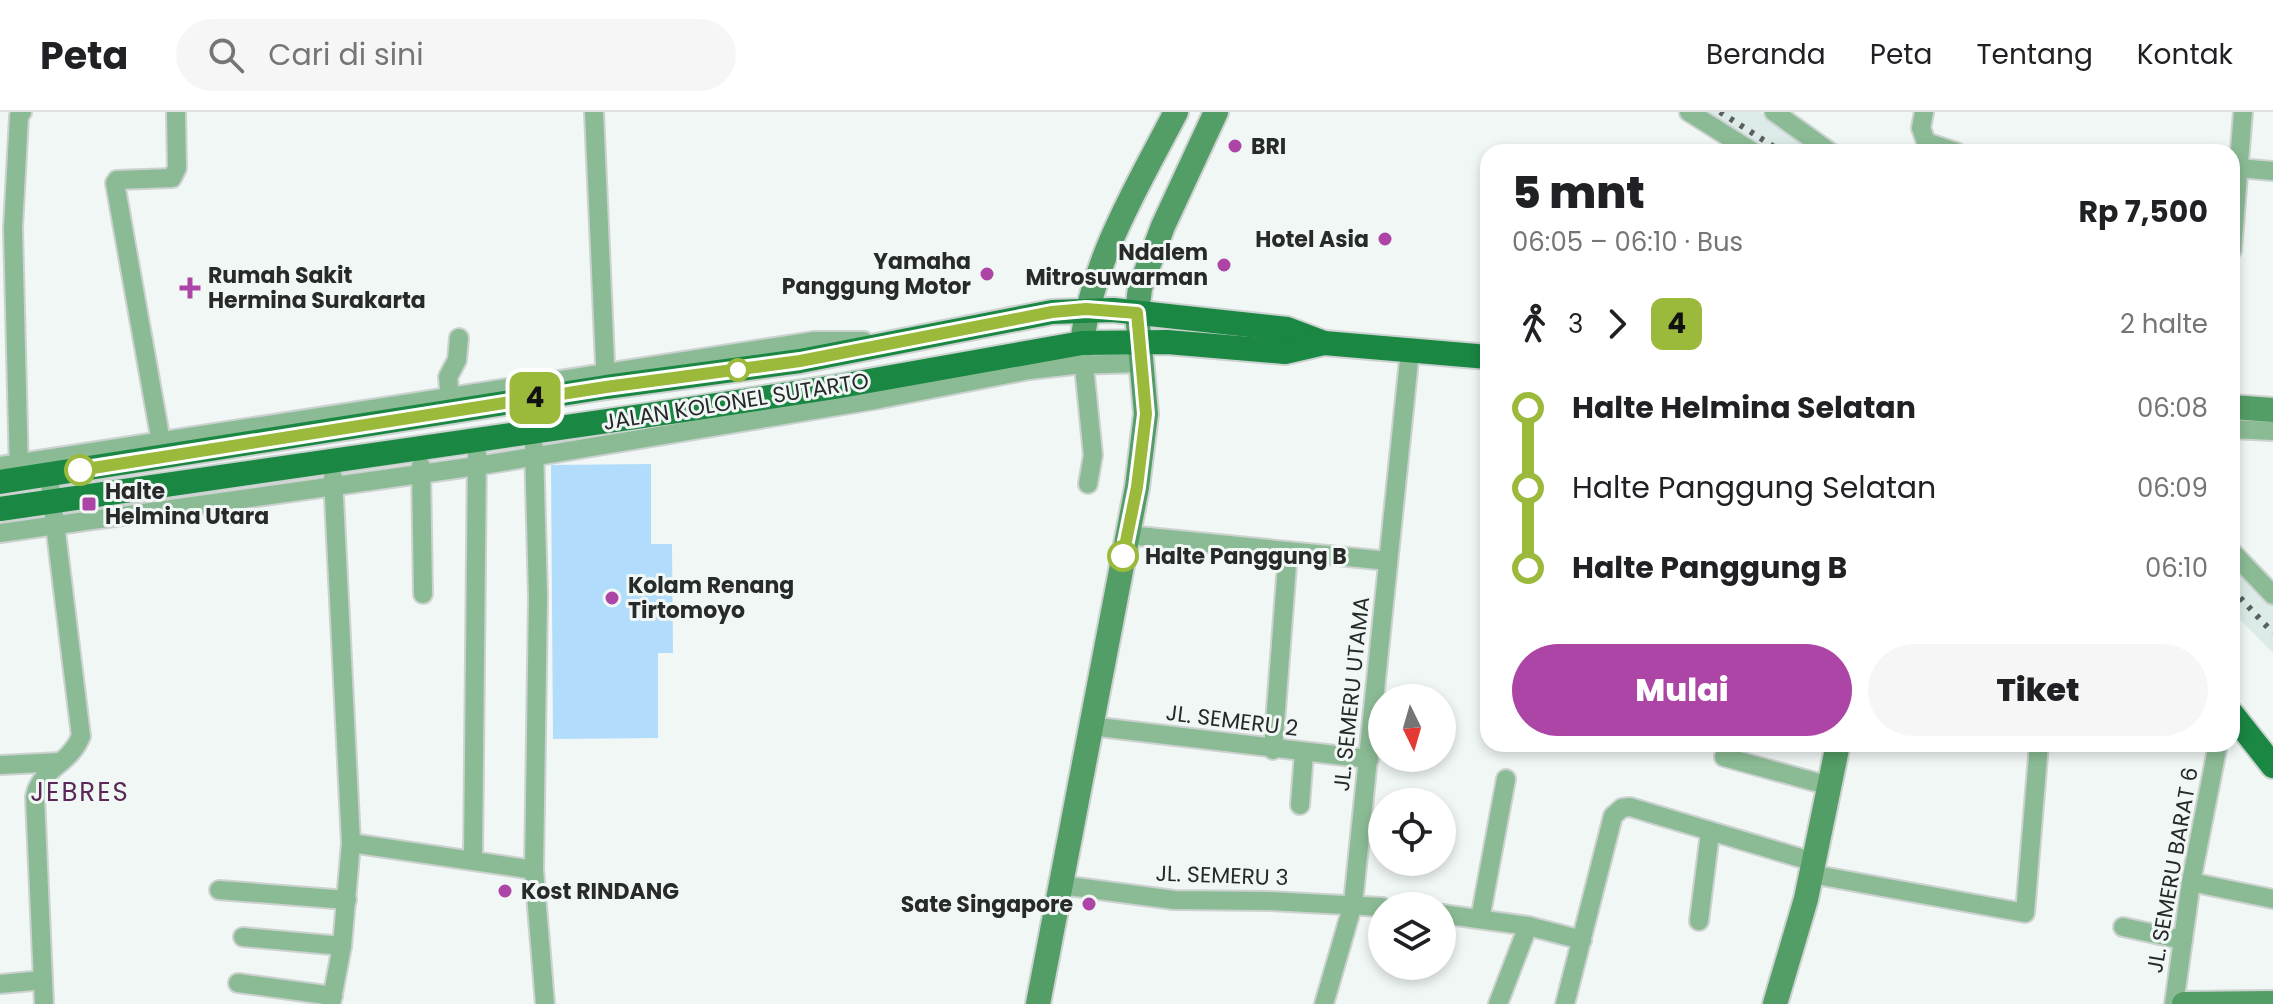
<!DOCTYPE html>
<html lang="id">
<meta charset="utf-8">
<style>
body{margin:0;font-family:Poppins,sans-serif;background:#f6f6f6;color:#202124;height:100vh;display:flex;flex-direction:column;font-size:30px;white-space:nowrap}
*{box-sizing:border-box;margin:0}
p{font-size:26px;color:#757577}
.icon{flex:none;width:44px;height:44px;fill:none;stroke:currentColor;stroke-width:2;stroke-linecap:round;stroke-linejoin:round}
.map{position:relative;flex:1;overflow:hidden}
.sheet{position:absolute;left:1480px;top:32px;width:760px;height:608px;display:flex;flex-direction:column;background:#fff;border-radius:24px;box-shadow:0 4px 12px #0003}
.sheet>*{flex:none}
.badge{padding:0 16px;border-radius:12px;font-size:28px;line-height:52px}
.needle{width:52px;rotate:175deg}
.controls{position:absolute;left:1368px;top:572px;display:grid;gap:16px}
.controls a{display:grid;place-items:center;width:88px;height:88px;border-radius:50%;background:#fff;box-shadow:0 4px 12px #0003;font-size:40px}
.map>.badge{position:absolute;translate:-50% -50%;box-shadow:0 0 0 4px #fff}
.legs{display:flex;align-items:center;gap:12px;height:88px;padding:0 32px;font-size:26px}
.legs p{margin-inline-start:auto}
.summary{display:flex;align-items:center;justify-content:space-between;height:136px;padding:0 32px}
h1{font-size:44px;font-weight:800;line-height:60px}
.button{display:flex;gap:16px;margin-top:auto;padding:16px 32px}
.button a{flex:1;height:92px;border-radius:48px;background:#ad45a7;color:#fff;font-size:32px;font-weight:800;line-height:92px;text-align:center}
.button a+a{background:#f6f6f6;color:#202124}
ul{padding:0 32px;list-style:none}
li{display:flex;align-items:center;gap:28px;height:80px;font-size:30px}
li i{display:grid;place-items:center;width:12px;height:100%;margin:0 10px;background:currentColor}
li i::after{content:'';width:20px;height:20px;margin:-10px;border:6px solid;border-radius:50%;background:#fff}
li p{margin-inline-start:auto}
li:first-child i{background:linear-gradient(#0000 50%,currentColor 0)}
li:last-child i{background:linear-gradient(currentColor 50%,#0000 0)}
header{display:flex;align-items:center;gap:48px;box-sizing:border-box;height:112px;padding:0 40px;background:#fff;border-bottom:2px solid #e0e0e0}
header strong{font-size:38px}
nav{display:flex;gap:44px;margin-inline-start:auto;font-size:28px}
.search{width:560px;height:72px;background:#f6f6f6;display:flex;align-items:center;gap:20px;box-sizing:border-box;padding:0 28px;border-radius:44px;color:#757577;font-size:30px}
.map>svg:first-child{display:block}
</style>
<header>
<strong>Peta</strong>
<div class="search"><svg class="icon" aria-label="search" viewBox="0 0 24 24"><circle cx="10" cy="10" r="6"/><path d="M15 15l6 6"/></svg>Cari di sini</div>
<nav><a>Beranda</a><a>Peta</a><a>Tentang</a><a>Kontak</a></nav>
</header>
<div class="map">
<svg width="2273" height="892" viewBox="0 0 2273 892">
<rect width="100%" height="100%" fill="#f0f7f5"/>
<g fill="#dcebe7">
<path d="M1698,0H1760L1817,40H1760Z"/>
<path d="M2232,453L2273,492V541L2232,499Z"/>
</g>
<path fill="#b1dcfb" d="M651,352V432H672L673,541H658V626L553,627L551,353Z"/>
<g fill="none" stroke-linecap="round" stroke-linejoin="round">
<defs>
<g id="street">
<path d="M594,0L606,273"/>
<path d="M1689,0L1753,40"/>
<path d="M1774,0L1830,40"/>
<path d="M1924,0L1921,16L1926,30L1956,40"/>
<path d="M2239,56L2273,59"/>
<path d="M2232,138L2243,0"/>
<path d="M1083,244L1093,343L1088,372"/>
<path d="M450,287L448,265L457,248L459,226"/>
<path d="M2232,317L2273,319"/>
<path d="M161,330L115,71L117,68L172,66L177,56L176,0"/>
<path d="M534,335L538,485L534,758L545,892"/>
<path d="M0,354L814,229H864"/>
<path d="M421,354L423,482"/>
<path d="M19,360L13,116L19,4L22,0"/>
<path d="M0,421L477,354L880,287L1029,258L1074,253L1141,251"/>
<path d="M1128,423L1388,449"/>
<path d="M2232,440L2273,483"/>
<path d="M1090,614L1369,647"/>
<path d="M1273,638L1288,439"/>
<path d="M1724,645L1830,674"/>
<path d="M0,653L61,650"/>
<path d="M1300,693L1304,641"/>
<path d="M351,731L534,758"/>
<path d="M473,748L477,342"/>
<path d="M1811,762L2025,801L2039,632"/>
<path d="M2191,770L2273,787"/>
<path d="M1061,773L1174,788L1269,789L1382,795"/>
<path d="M219,778L347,788"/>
<path d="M1442,802L1528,814L1582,828"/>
<path d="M1480,807L1506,667"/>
<path d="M1699,809L1710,721"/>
<path d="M2123,815L2183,828"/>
<path d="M243,825L342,834"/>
<path d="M238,871L333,884"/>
<path d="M0,872L43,868"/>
<path d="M44,892L35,685C40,656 70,653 81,624L49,363"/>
<path d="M331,892L342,834L351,731L333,365"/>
<path d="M1324,892L1353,792L1410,238"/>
<path d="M1498,892L1528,814"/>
<path d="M1565,892L1613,704L1622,696L1630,695L1814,750"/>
<path d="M2174,892L2191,770L2218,632"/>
</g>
<g id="secondary">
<path d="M1082,231C1092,148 1138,73 1176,0"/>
<path d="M2232,295L2273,298"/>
<path d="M1038,892L1137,375L1146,302L1137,201L1140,176L1163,114L1216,0"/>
<path d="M1775,892L1806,787L1838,632"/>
<path d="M2184,892L2273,891"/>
</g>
<g id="primary">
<path d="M0,370L606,275L800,249L1052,200L1113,198L1287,217L1324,231"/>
<path d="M0,397L684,298L835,275L1082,231L1167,230L1285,240L1324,231L1488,245"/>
<path d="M2232,602L2273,654"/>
</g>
</defs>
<use href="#street" stroke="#ccd2d0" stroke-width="22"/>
<use href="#secondary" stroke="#ccd2d0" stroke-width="28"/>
<use href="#primary" stroke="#ccd2d0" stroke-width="28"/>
<use href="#street" stroke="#8bbb95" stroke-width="18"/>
<use href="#secondary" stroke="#539d66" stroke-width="24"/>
<use href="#primary" stroke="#1a8743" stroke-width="24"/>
<g stroke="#5a5f5d" stroke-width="6" stroke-dasharray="4 8" stroke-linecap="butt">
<path d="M1720,0L1782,40"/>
<path d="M2232,477L2273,521"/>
</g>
</g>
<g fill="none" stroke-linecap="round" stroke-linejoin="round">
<defs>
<path id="line-1" d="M80,358L606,275L800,249L1052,200L1086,197L1137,201L1146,302L1137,375L1123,444"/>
</defs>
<use href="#line-1" stroke="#fff" stroke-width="18"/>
<use href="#line-1" stroke="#9bba3b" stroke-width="12"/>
</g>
<g fill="#ad45a7" stroke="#f0f7f5" stroke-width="3">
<circle cx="1235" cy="34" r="8"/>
<circle cx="1385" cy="127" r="8"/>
<circle cx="1224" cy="153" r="8"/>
<circle cx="987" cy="162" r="8"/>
<path d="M186 164h8v8h8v8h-8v8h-8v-8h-8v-8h8z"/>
<rect x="81" y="384" width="16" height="16" rx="4"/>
<circle cx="612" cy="486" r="8"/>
<circle cx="505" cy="779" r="8"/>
<circle cx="1089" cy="792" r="8"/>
</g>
<g fill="#fff" stroke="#9bba3b" stroke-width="4">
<circle cx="738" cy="258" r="10"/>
<circle cx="80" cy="358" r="14"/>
<circle cx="1123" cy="444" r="14"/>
</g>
<g text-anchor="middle" stroke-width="6" stroke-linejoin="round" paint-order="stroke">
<g font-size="22" font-weight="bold" fill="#272a29" stroke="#f0f7f5" text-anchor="start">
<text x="1251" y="42">BRI</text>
<text x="1369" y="135" text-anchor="end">Hotel Asia</text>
<text x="1208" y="148" text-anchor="end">Ndalem<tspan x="1208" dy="25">Mitrosuwarman</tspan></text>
<text x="971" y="157" text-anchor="end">Yamaha<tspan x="971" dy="25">Panggung Motor</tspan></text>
<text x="208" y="171">Rumah Sakit<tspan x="208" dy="25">Hermina Surakarta</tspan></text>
<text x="105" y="387">Halte<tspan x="105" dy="25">Helmina Utara</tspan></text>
<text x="628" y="481">Kolam Renang<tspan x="628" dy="25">Tirtomoyo</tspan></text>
<text x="521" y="787">Kost RINDANG</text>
<text x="1073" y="800" text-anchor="end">Sate Singapore</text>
</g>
<g font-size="22" fill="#272a29" stroke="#f0f7f5">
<text transform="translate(736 289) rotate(-9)" y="8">JALAN KOLONEL SUTARTO</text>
<text transform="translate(1351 582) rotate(-84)" y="8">JL. SEMERU UTAMA</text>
<text transform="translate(1232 608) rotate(7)" y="8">JL. SEMERU 2</text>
<text transform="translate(2172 758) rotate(-80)" y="8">JL. SEMERU BARAT 6</text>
<text transform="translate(1222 763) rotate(2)" y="8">JL. SEMERU 3</text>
</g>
<g font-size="22" font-weight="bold" fill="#272a29" stroke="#f0f7f5" text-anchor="start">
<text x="1145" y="452">Halte Panggung B</text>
</g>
<g font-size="26" letter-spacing="2" fill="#5a2757" stroke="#f0f7f5">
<text x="80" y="689">JEBRES</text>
</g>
</g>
</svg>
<div class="controls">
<a><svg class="needle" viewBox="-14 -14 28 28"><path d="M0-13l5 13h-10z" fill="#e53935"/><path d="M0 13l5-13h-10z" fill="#757577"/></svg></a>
<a><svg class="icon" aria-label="locate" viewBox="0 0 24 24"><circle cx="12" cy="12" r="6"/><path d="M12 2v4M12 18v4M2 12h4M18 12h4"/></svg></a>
<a><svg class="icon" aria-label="layers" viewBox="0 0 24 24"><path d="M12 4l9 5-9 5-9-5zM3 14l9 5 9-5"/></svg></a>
</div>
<b class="badge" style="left:535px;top:286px;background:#9bba3b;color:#111">4</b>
<section class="sheet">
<div class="summary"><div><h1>5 mnt</h1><p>06:05 – 06:10 · Bus</p></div><b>Rp 7,500</b></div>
<div class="legs"><svg class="icon" aria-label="walk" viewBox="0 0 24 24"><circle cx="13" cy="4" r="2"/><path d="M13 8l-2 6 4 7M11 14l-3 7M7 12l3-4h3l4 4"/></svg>3<svg class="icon" aria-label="forward" viewBox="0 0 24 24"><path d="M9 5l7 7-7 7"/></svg><b class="badge" style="background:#9bba3b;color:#111">4</b><p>2 halte</p></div>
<ul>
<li><i style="color:#9bba3b"></i><b>Halte Helmina Selatan</b><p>06:08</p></li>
<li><i style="color:#9bba3b"></i><span>Halte Panggung Selatan</span><p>06:09</p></li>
<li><i style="color:#9bba3b"></i><b>Halte Panggung B</b><p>06:10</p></li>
</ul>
<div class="button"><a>Mulai</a><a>Tiket</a></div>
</section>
</div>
